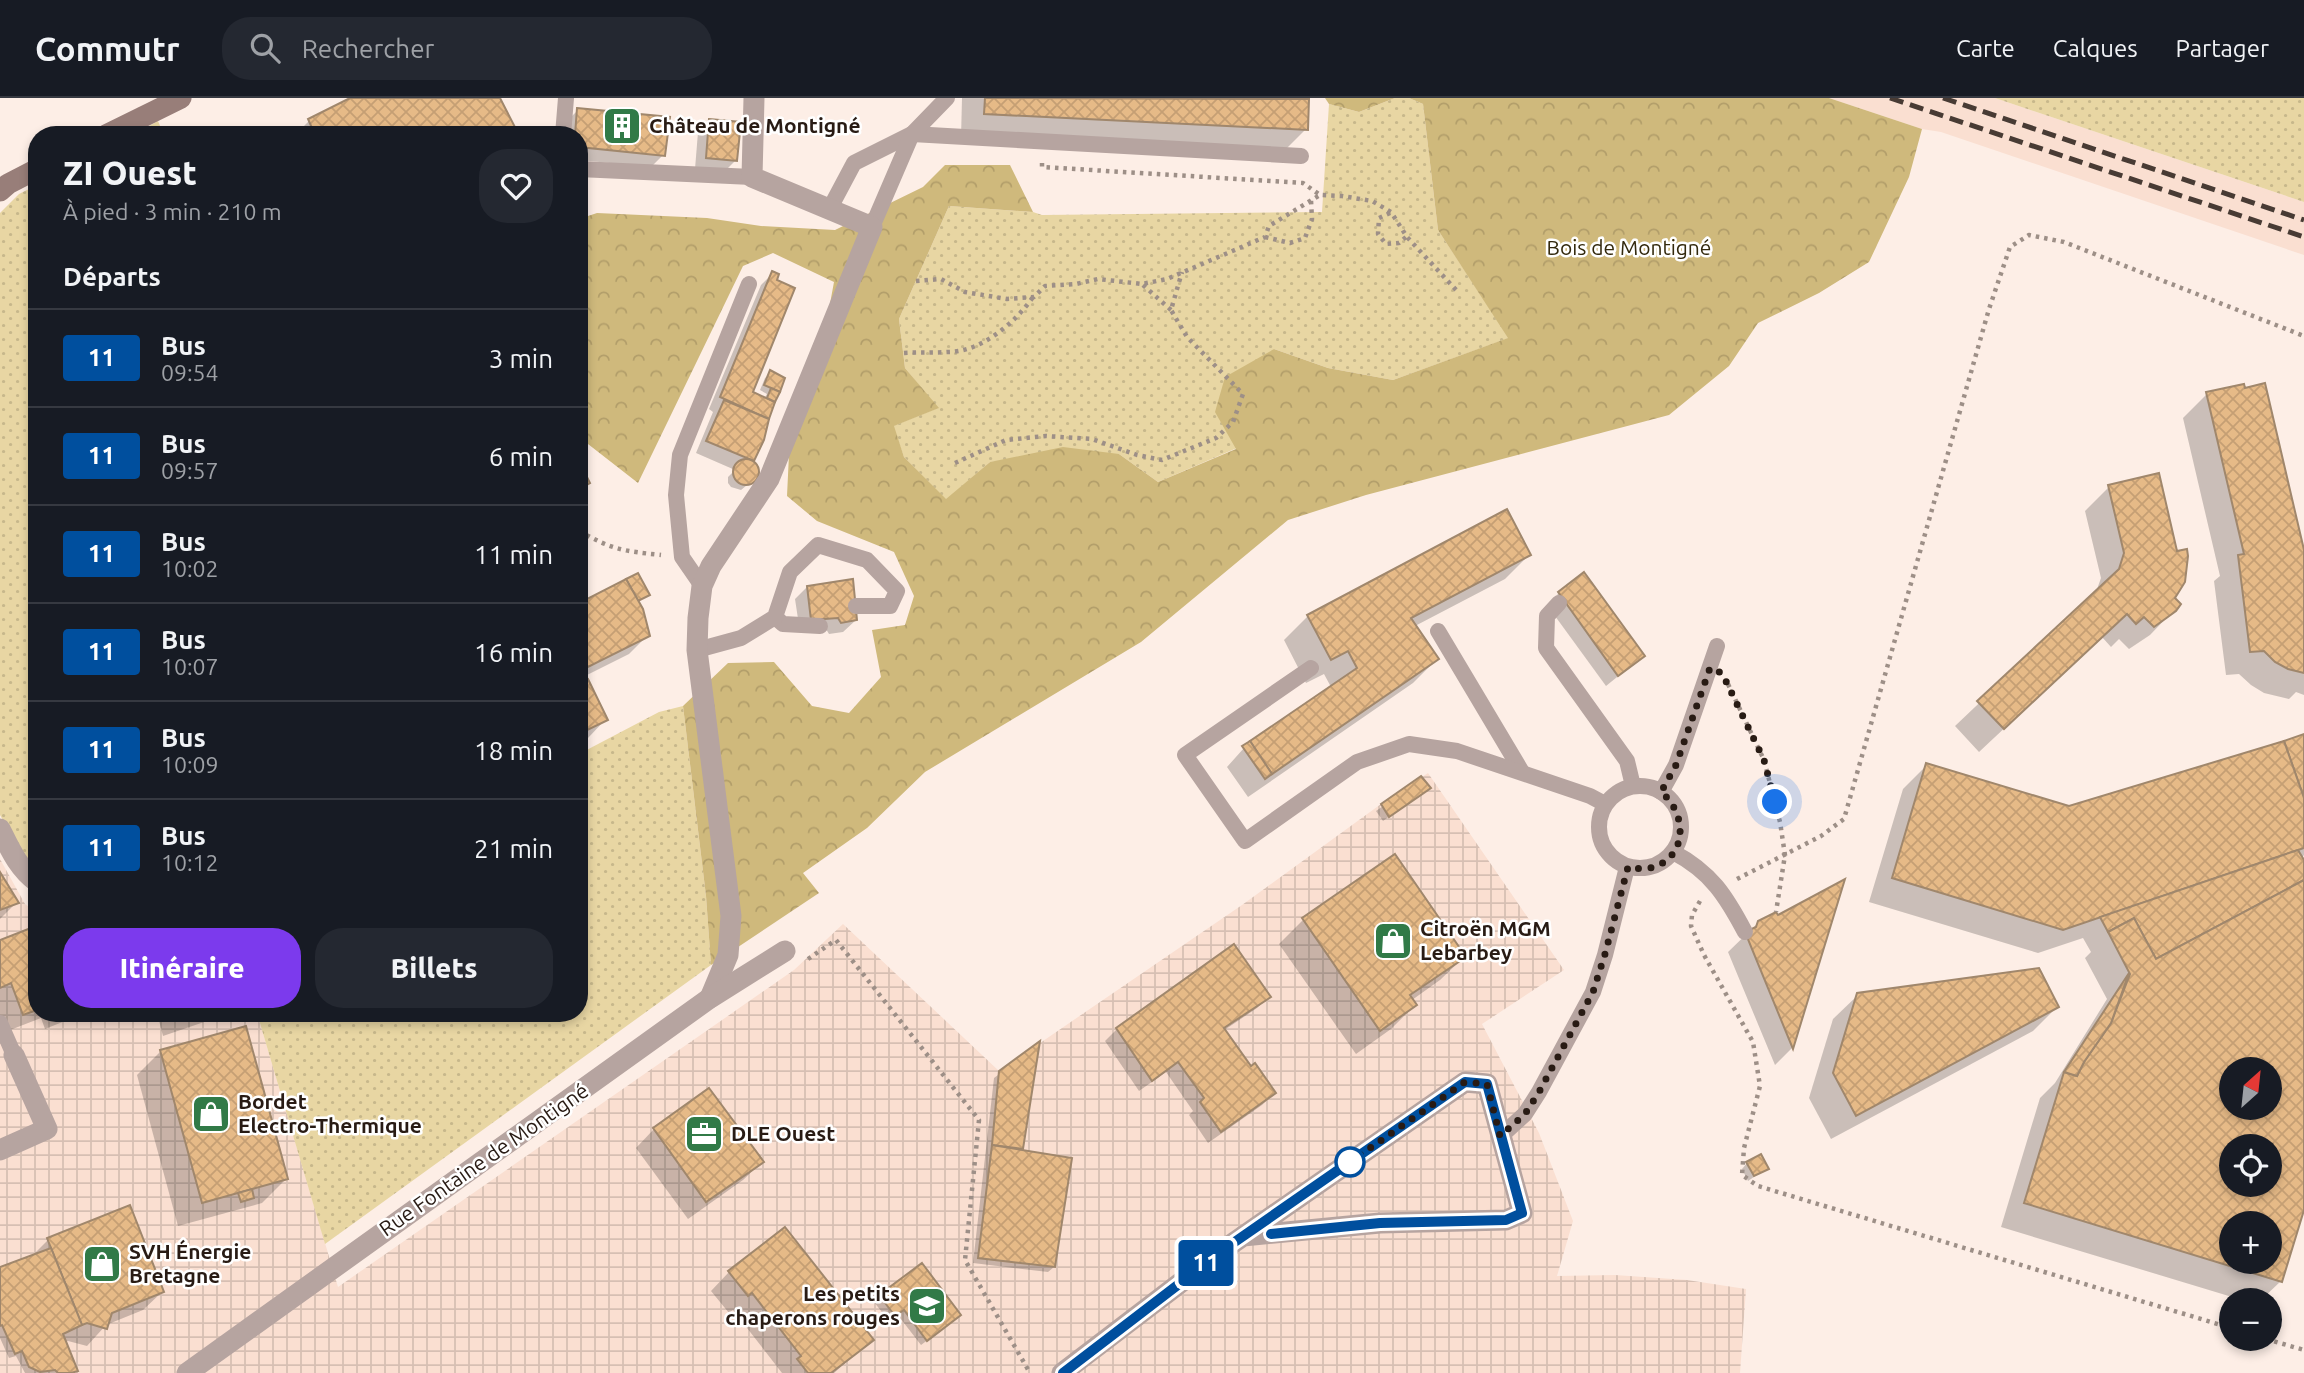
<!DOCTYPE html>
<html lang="fr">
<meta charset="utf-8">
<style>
body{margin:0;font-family:Ubuntu,sans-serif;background:#242831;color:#f1f3f6;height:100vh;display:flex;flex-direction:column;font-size:26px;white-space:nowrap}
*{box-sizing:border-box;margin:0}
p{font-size:23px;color:#9ea1a6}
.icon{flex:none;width:38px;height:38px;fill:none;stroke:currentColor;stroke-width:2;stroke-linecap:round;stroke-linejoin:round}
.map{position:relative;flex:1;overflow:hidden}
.drawer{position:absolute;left:28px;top:28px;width:560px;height:896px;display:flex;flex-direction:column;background:#171b24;border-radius:28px;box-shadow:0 4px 10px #0003}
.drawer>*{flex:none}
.badge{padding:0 14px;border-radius:5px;font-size:24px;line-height:46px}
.needle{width:46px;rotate:27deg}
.fabs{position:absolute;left:2219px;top:959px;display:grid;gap:14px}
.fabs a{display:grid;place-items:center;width:63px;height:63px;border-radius:50%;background:#171b24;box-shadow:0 4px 10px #0003;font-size:35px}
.you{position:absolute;width:35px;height:35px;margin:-18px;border:5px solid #fff;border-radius:50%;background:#1a73e8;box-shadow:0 0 0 10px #1a73e833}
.map>.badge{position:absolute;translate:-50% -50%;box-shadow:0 0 0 4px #fff}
h2{padding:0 35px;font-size:26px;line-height:63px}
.round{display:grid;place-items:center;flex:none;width:74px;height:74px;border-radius:28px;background:#242831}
.head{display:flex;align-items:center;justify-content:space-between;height:119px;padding:0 35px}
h1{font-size:33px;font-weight:800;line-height:52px}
.cta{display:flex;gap:14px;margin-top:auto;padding:14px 35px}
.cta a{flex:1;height:80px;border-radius:28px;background:#7c3aed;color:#fff;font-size:28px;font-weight:800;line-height:80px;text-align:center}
.cta a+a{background:#242831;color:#f1f3f6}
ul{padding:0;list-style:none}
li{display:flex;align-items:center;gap:21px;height:98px;padding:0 35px;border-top:2px solid #363941}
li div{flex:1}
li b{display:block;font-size:26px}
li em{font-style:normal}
li .badge{min-width:77px;font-weight:700;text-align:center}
header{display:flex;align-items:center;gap:42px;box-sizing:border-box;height:98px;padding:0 35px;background:#171b24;border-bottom:2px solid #363941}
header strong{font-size:33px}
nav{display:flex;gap:38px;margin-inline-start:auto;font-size:24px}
.search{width:490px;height:63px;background:#242831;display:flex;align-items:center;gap:18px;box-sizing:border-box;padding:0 24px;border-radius:28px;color:#9ea1a6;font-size:26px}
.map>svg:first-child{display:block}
</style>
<header>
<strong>Commutr</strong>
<div class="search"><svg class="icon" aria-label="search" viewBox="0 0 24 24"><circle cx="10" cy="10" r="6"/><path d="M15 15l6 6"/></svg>Rechercher</div>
<nav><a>Carte</a><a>Calques</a><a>Partager</a></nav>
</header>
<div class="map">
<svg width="2304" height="1275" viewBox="0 0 2304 1275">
<defs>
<pattern id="industrial-grid" width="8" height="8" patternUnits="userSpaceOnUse" patternTransform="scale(1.75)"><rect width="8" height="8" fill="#fadfd1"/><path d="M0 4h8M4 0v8" fill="none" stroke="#d6bfb3"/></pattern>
<pattern id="grass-dots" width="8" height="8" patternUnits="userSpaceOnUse" patternTransform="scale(1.75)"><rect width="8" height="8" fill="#e8d6a3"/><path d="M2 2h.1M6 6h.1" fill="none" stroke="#c7b78b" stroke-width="1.8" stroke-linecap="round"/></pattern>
<pattern id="forest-crowns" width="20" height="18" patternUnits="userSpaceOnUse" patternTransform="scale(1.75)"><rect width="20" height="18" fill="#cfb97c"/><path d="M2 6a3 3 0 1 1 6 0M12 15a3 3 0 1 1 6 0" fill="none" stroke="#b29e6a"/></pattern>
<pattern id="building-cross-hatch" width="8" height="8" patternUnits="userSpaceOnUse" patternTransform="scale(1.75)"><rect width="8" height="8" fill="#e6ba87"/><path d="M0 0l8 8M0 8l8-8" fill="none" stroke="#c59f74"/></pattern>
</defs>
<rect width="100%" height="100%" fill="#fdeee6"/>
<path fill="#fadfd1" d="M1829,0H1995L2304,104V157L1941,34L1922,31Z"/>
<path fill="url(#industrial-grid)" d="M1428,675L1564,872L1482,926L1539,1035L1573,1123L1557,1178L1615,1177L1687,1182L1746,1191L1740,1275H0V761L25,806L37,815V915H257L338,1189L794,872L843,826L999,973L1242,807L1381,706Z"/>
<g fill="url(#grass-dots)">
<path d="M1395,0H1409L1423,6L1438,132L1509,240L1393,282L1328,270L1274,251L1237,350L1158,384L1119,356L990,364L946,402L904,359L893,328L938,310L905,270L899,221L949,108L1033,114L1042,117L1322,114L1329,6L1359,14Z"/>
<path d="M1995,0H2304V104Z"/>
<path d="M158,23L164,37H133Z"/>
<path d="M37,87V772L30,769L0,717V115L19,96Z"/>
<path d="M683,608L706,798L711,867L325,1146L257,915H579V656L659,614Z"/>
</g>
<g fill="url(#forest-crowns)">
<path d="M1325,0H1395L1359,14L1329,6Z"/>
<path d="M1409,0H1829L1922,31L1909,79L1869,164L1819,195L1758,225L1729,268L1669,317L1366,397L1288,422L1141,544L925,674L867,730L803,775L819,795L711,867L706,798L683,608L728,565L774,564L812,608L849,615L881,579L872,532L905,527L914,498L894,454L817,423L787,398L789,356L829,211L834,184L773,155L743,168L638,385L579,339V121L597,115L707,120L761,128L835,132L923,89L945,67H1010L1033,114L949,108L899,221L905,270L939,310L894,328L904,359L946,401L990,364L1063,349L1119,356L1158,384L1236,351L1215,314L1225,279L1274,251L1328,270L1393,282L1508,240L1438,132L1423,6Z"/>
</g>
<g fill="#0003" fill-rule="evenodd">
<path d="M354,0H498L517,37H295L309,23Z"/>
<path d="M962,0H1271L1307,2L1306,31L1282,55L961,40Z"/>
<path d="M578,12L663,57L651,69L579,62V37H565L566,24Z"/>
<path d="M710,22L736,62L724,74L695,71L698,34Z"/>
<path d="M773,175L751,295L764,301L767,296L760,292L765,280L771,275L783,281L773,303L762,341L751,364L756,369L757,374L752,383L741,392L731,389L728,385V379L735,372L696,355L713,314L709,311L761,187Z"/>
<path d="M2207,296L2304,460V597L2296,594L2289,601L2264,595L2251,587L2239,576L2226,577L2214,483L2220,478L2183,320Z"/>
<path d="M2109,389L2173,500L2174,512L2150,537L2129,551L2119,541L2111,549L2102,539L1979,654L1955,628L2096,494L2101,480L2085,413Z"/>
<path d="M1529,457L1505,481L1415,528L1437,561L1413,585L1248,699L1227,669L1244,650L1331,589L1324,576L1306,585L1284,542L1308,518Z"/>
<path d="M807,489L856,522L843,534L829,536L826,531L800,534L795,501Z"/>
<path d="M1559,495L1643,558L1606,588L1547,507Z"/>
<path d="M648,497L638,504L648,537L629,556L579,581V507Z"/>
<path d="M579,587L606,621L588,640L579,644Z"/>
<path d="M2304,638V757L2301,761L2304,1106L2281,1183L2261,1202H2242L2001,1129L2040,1000L2055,985L2107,901L2085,860L2091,854L2083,840L2038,855L1869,804L1903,691L1927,667L2069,709ZM2231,971H2270V1010H2231ZM2231,1048H2270V1087H2231ZM2231,1125H2270V1164H2231Z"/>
<path d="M1421,681L1428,690L1383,723L1376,713Z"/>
<path d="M1394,758L1464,859L1440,882L1412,902L1415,907L1391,931L1356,956L1279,846L1303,822Z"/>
<path d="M0,777L17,804L0,821Z"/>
<path d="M1842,785L1792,950L1775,967L1728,854L1759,824L1777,820Z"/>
<path d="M35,830L37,915H85L45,931L41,920L5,934L0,921V844Z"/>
<path d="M1233,848L1269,898L1257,910L1223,933L1250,970L1274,995L1262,1007L1208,1045L1189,1017L1193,1013L1166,974L1139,993L1105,943L1117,931Z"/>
<path d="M1858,897L2057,909L2033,933L1831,1041L1809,1000L1833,921Z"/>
<path d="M157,915H216L210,922L163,938Z"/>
<path d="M1038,947L1021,1052L1054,1169L1048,1174L973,1165L994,980Z"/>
<path d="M161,953L286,1081L262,1105L178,1128L137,977Z"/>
<path d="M708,992L762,1064L743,1082L688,1121L636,1050L654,1031Z"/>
<path d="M1747,1065L1767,1070L1748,1083L1742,1071Z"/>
<path d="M48,1142L162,1194L143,1212L106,1227L87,1248L68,1243L64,1244L76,1273L73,1275H25L16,1258L9,1260L0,1240V1171L30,1160Z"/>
<path d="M922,1168L953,1223L921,1247L897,1216L889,1223L874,1204Z"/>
<path d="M729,1174L871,1242L834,1275H782L733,1212L729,1215L711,1193Z"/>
</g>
<g fill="url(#building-cross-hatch)" stroke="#a0876c" stroke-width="2" fill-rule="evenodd">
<path d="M350,0H500L519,37H315L308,21Z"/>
<path d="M985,0L1309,1L1308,32L984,16Z"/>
<path d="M577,10L670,19L665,58L579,49V37H575Z"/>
<path d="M709,21L741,24L737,63L706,60Z"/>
<path d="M772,173L779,176L777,182L795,190L753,294L775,304L769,321L720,299Z"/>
<path d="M770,272L785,280L780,294L764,287Z"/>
<path d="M2265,285L2304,452V575L2288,571L2275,564L2264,553L2250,554L2238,457L2244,456L2206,294L2244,286L2245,290Z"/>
<path d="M771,290L780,294L775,304L767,300Z"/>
<path d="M724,302L769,321L764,342L754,363L706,343Z"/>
<circle cx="746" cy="374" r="13"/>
<path d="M579,363L590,385L579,391Z"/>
<path d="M2159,375L2177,453L2187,451L2188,458L2185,484L2175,500L2181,506L2176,513L2154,529L2144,519L2136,526L2127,516L2004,631L1977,603L2119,471L2124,455L2108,387Z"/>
<path d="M1507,411L1531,457L1411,520L1439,561L1272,676L1250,643L1357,570L1348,553L1331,562L1307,517Z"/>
<path d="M1584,474L1645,558L1618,578L1558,494Z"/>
<path d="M638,475L650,497L638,503L626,481Z"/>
<path d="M626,481L643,511L650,538L588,569L579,552V505Z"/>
<path d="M853,481L857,522L841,525L838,520L811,522L807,488Z"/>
<path d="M588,581L608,622L579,636V585Z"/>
<path d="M2304,636V700L2284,643Z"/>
<path d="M1250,643L1272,676L1265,681L1242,648Z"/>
<path d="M2284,643L2304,700V750L2063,832L1892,780L1926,665L2069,708Z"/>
<path d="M1421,678L1431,690L1389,719L1381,706Z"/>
<path d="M2298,752L2304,762V782L2156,861L2134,820L2108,834L2100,819Z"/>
<path d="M1395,756L1466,859L1410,897L1417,907L1380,933L1302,820Z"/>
<path d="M0,774L19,805L0,812Z"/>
<path d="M1845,781L1793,951L1745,834L1756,829L1758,823L1776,814L1778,817Z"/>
<path d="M2304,782V1112L2282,1184L2024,1105L2064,974L2077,978L2084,964L2111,925L2130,876L2108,834L2134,820L2156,861ZM2231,971H2270V1010H2231ZM2231,1048H2270V1087H2231ZM2231,1125H2270V1164H2231Z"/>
<path d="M36,828L37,912L23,917L11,885L0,890V842Z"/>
<path d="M1234,846L1271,899L1224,930L1251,968L1255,965L1276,995L1221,1034L1200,1004L1204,1000L1178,964L1152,983L1116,930Z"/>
<path d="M2039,870L2059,909L1856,1018L1833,975L1857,895Z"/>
<path d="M2129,875L2111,925L2084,964L2077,978L2064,974Z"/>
<path d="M180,915H198L182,921Z"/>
<path d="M246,928L288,1081L202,1105L160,952Z"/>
<path d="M1040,943L1023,1051L992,1047L999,973Z"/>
<path d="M709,990L764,1064L706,1104L653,1030Z"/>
<path d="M992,1047L1072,1060L1055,1169L978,1160Z"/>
<path d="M1761,1056L1769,1071L1754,1078L1746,1064Z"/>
<path d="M252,1091L254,1100L241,1104L238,1095Z"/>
<path d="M130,1107L164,1194L112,1215L107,1231L87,1225L82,1227L47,1140Z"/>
<path d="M785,1129L874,1242L831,1275H808L797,1261L801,1258L752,1195L748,1198L728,1173Z"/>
<path d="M51,1150L82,1227L63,1236L78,1273L71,1275H58L55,1272L40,1274L29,1269L22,1253L15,1256L2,1227L0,1228V1169Z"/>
<path d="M922,1165L961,1217L927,1243L904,1212L895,1218L879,1197Z"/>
</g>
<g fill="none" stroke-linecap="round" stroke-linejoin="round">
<g stroke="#9d8f87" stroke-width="4.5" stroke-dasharray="3.5 5" stroke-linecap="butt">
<path d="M1042,65V69L1303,85L1320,97L1342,98L1372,103L1391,114L1407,139L1458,194"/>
<path d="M1390,115L1379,120L1378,136L1386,146L1399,145L1406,139"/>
<path d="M1265,139L1290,145L1305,140L1312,121L1311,102"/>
<path d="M916,183L941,181L965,194L1007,201L1034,199L1045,188L1076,186L1098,181L1142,186L1167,181L1265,139L1269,128L1320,97"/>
<path d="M1143,187L1171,212"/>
<path d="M904,255C919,254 933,255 948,254C981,254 1015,225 1033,199"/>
<path d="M955,365L1006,342L1046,338L1092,341L1137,357L1162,362L1216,340L1233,324L1243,296L1187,239L1171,212L1182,174"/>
<path d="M579,433C613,452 623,453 661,457"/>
<path d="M1728,586L1764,662L1780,724L1785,757L1776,814"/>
<path d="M1737,781L1821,738L1844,721L1989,211L2010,149L2029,137L2064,144L2304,238"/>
<path d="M1700,803L1692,817L1691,828L1704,857L1753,944L1760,988L1744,1050L1742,1077L1758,1088L2231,1230"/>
<path d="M808,861L836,842L979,1022L965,1162L1030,1275"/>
<path d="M2266,1241L2304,1252"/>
</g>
<g stroke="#b6a4a0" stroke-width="16">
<path d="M563,37L566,0"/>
<path d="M579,71L752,79"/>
<path d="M829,112L854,65L912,36L1301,58"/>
<path d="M872,129L912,36L947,0"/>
<path d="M702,488L682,459L676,397L680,357L749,186"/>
<path d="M1559,505L1547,518L1546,550L1627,663L1633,688"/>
<path d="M775,519L783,526L820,528"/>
<path d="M1438,533L1522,674"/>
<path d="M697,552L741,540L775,519L790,474L818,447L867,462L897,493L890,508H856"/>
<path d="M1311,570L1185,657L1245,743L1357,664L1409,646L1457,653L1590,698L1605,706"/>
<circle cx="1640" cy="729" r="41"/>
<path d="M1661,694L1676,667L1717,548"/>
<path d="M1673,754C1711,774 1726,798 1745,834"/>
<path d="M0,925L14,957"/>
<path d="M1501,1038L1525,1016L1539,994L1593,894L1605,857L1627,769"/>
</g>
<g stroke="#b6a4a0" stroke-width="21">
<path d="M0,731C10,751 18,770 37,784"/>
<path d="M710,900L728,857L731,818L697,552L698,520L702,488L711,468L769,381L872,129L752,79L754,0"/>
<path d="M0,1052L47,1031L14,957"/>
<path d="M187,1275L710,900L785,853"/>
<path d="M1062,1275L1226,1150L1465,984L1487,986L1522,1115L1506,1122L1380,1125L1243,1138"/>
</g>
<g stroke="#987e79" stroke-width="21">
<path d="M106,37L181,0"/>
<path d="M0,93L8,86L37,71"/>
</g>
<g stroke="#483b34" stroke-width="5" stroke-dasharray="14 7" stroke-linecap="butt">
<path d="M1890,0L2304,139"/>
<path d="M1943,0L2304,122"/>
</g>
</g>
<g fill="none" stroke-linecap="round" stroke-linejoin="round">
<defs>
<path id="line" d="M1063,1275L1226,1150L1465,984L1487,986L1522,1115L1506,1122L1380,1125L1271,1136"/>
</defs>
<use href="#line" stroke="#fff" stroke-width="16"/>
<use href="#line" stroke="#004f9e" stroke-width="10"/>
<path stroke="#281b14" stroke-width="7" stroke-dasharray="0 12.6" d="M1350,1064L1465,984L1487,986L1500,1038L1525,1016L1539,994L1593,894L1605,856L1628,769C1633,769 1639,771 1645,771C1687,765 1690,718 1661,694L1676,667L1710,570L1722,575L1764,662L1775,704"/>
</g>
<defs>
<symbol id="building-square" viewBox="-11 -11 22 22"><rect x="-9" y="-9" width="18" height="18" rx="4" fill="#317a47" stroke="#fff"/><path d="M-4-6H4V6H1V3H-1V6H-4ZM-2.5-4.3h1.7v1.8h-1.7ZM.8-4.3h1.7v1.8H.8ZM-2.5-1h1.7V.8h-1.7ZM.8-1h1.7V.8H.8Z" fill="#fff"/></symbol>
<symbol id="shop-square" viewBox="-11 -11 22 22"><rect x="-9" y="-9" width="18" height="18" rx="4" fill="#317a47" stroke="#fff"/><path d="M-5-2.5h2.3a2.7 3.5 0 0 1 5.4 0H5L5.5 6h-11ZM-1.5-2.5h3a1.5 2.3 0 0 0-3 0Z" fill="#fff"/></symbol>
<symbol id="office-square" viewBox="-11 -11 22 22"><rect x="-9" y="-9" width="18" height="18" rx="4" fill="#317a47" stroke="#fff"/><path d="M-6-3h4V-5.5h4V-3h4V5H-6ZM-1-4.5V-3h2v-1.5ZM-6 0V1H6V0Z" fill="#fff"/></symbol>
<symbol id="school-square" viewBox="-11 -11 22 22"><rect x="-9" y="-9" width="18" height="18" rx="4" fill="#317a47" stroke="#fff"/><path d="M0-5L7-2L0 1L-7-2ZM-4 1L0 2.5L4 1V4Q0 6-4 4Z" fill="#fff"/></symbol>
</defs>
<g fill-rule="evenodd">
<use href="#building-square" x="600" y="6" width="44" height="44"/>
<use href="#shop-square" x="1371" y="821" width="44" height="44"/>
<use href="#shop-square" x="189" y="994" width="44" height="44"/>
<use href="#office-square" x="682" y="1014" width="44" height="44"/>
<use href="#shop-square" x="80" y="1144" width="44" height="44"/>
<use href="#school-square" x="905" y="1186" width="44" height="44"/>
</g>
<circle fill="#fff" stroke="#004f9e" stroke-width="3.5" cx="1350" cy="1064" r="14"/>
<g text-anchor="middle" stroke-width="5" stroke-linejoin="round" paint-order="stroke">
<g font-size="21" font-weight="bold" fill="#281b14" stroke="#fff" text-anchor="start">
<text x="649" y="35">Château de Montigné</text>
<text x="1420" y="838">Citroën MGM<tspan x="1420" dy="24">Lebarbey</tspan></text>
<text x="238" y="1011">Bordet<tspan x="238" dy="24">Electro-Thermique</tspan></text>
<text x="731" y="1043">DLE Ouest</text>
<text x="129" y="1161">SVH Énergie<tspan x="129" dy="24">Bretagne</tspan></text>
<text x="900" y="1203" text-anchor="end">Les petits<tspan x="900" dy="24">chaperons rouges</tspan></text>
</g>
<g font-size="21" fill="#33290d" stroke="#fff">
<text x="1629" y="157">Bois de Montigné</text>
</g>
<g font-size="21" fill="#281b14" stroke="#fff">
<text transform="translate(484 1062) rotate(-35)" y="7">Rue Fontaine de Montigné</text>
</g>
</g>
</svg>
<div class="fabs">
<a><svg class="needle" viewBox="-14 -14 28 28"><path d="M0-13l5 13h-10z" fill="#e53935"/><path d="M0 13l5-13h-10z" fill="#9ea1a6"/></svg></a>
<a><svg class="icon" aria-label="locate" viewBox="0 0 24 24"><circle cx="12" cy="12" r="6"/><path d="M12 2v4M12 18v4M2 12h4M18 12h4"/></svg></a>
<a>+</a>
<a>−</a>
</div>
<div class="you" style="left:1775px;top:704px"></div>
<b class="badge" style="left:1206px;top:1165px;background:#004f9e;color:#fff">11</b>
<section class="drawer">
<div class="head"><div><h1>ZI Ouest</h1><p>À pied · 3 min · 210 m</p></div><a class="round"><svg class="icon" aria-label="heart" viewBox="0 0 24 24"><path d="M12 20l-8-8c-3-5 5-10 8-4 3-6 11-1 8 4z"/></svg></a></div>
<h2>Départs</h2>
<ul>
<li><span class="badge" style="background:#004f9e;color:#fff">11</span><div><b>Bus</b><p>09:54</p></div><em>3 min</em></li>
<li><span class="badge" style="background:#004f9e;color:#fff">11</span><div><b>Bus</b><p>09:57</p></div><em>6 min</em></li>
<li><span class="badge" style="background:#004f9e;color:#fff">11</span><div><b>Bus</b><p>10:02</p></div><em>11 min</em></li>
<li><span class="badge" style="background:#004f9e;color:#fff">11</span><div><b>Bus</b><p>10:07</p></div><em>16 min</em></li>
<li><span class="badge" style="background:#004f9e;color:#fff">11</span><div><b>Bus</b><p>10:09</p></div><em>18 min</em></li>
<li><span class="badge" style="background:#004f9e;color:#fff">11</span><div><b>Bus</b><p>10:12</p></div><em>21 min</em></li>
</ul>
<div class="cta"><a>Itinéraire</a><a>Billets</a></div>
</section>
</div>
